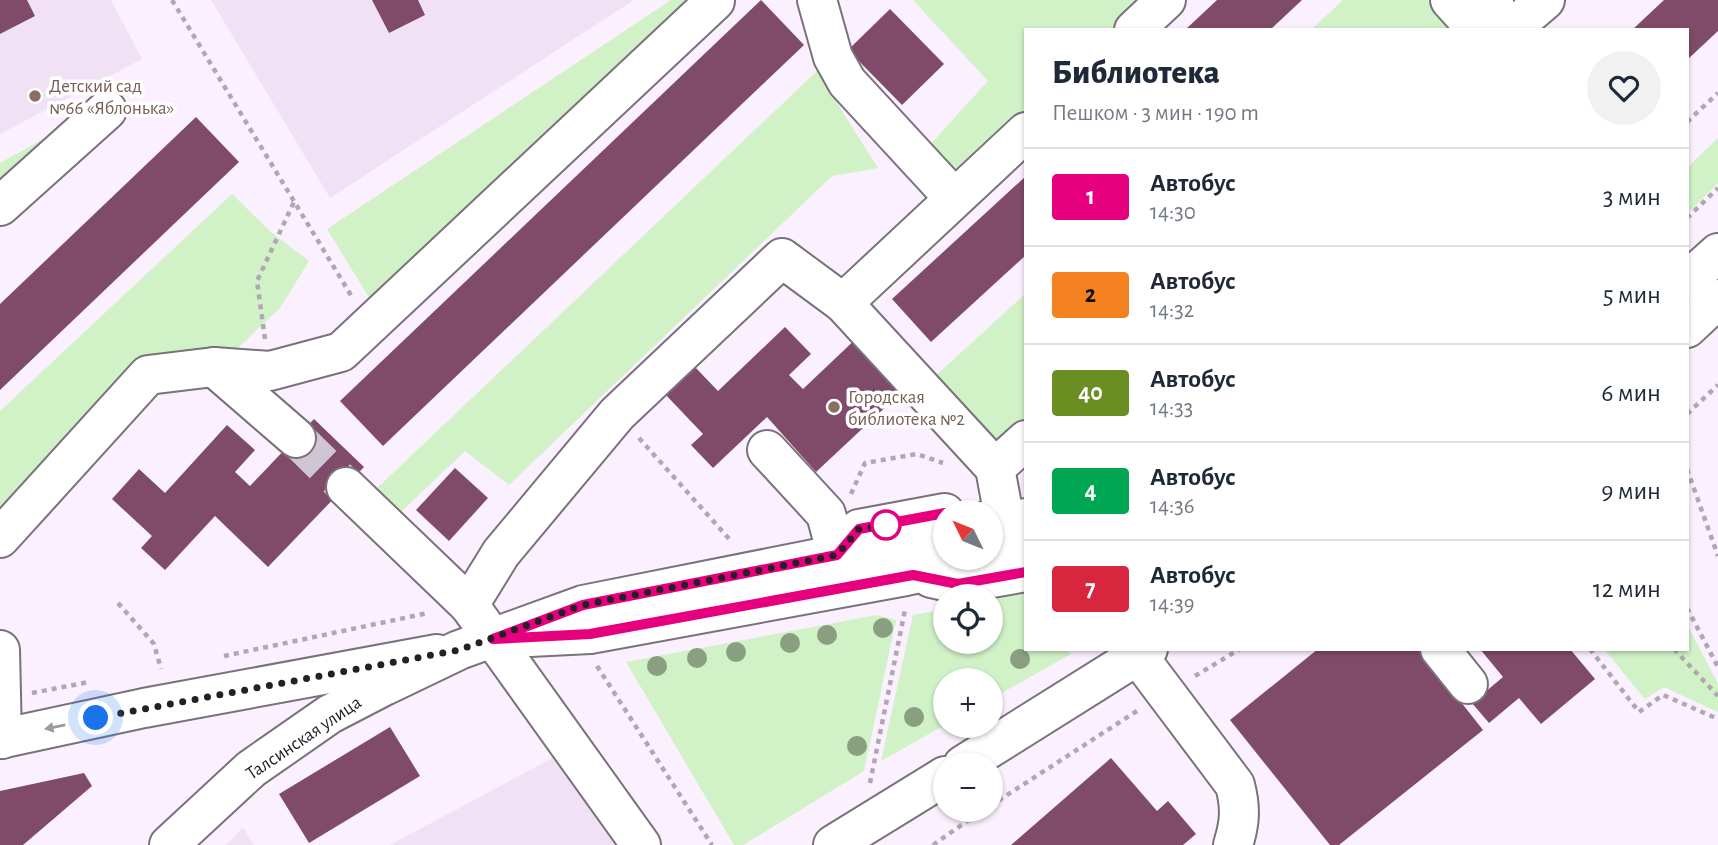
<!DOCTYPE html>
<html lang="ru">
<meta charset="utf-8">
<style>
body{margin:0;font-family:"Alegreya Sans",sans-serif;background:#f2f2f3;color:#1f2937;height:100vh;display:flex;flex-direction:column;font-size:26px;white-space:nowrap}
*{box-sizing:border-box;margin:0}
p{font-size:23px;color:#747a83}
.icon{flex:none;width:38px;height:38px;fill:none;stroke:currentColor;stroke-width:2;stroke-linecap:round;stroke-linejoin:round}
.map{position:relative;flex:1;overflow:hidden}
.details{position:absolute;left:1024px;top:28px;width:665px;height:623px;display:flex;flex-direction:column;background:#fff;border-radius:0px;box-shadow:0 2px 5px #0004}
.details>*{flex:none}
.badge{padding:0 14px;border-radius:5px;font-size:24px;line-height:46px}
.needle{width:46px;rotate:313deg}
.controls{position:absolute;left:933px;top:500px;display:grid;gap:14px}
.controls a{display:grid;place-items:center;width:70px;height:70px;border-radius:50%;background:#fff;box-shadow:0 2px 5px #0004;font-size:35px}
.you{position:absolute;width:35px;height:35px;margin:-18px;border:5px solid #fff;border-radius:50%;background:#1a73e8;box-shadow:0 0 0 10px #1a73e833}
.map>.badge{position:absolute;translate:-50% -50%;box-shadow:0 0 0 4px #fff}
.round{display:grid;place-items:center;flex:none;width:74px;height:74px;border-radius:37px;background:#f2f2f3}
.summary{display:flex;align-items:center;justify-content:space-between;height:119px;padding:0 28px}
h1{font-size:33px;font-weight:800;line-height:52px}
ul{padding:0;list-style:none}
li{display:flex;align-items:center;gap:21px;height:98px;padding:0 28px;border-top:2px solid #e0e1e3}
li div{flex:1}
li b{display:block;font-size:26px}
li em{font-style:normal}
li .badge{min-width:77px;font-weight:700;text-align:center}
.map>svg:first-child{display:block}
</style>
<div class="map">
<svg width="1718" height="845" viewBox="0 0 1718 845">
<rect width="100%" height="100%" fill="#fbf0fe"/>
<g fill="#f1e1f4">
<path d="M0,0H111L142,59L0,134Z"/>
<path d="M211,0H634L330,198Z"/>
<path d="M558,755L620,845H390Z"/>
<path d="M243,827L254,845H226Z"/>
</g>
<g fill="#d1f1c7">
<path d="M671,0H706L373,304L327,229Z"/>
<path d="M913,0H1150L1119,30H1026L1025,118L957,183L927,148L988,81Z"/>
<path d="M1343,0H1427L1453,28L1311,30Z"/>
<path d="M817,71L878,168L832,176L509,485L465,451L400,513L373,492Z"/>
<path d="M76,121L0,191V163Z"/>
<path d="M1718,138V183L1687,214V168Z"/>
<path d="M232,194L272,233L309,261L280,308L227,358L141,373L0,531V411Z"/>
<path d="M1025,294V424L996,452L930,381Z"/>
<path d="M1025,593L1026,649H1067L1071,654L991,699L990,681H945V725L881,761L913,615L945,609V642H990L991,600Z"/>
<path d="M877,615L896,620L864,771L743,845H734L626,662Z"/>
<path d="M1687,624L1718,684V712L1664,687L1645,699L1604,649H1687Z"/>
</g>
<g fill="#804b68">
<path d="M0,0H27L35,16L0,34Z"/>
<path d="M372,0H418L425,15L389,33Z"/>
<path d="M761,0L804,45L383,446L340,401Z"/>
<path d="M1217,0H1302L1270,30H1185Z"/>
<path d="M1664,0H1718V31L1687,60V30H1632Z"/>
<path d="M890,9L944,64L902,105L848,50Z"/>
<path d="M196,117L239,162L0,390V304Z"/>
<path d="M1026,176V255L931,342L892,299Z"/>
<path d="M785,327L811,354L789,375L803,389L861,334L909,385L816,472L767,417L713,468L691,445L703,434L665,394L694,366L718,391Z"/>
<path d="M314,419L364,467L268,567L215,516L165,570L141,548L152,536L112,499L139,469L165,493L227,425L255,450L235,472L250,486Z"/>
<path d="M455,468L488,498L449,541L416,510Z"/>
<path d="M1318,649H1419L1483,730L1339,845H1330L1230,720Z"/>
<path d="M1480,649H1570L1595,679L1541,724L1519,698L1489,723L1472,703L1503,677Z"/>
<path d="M390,727L420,776L309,843L279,794Z"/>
<path d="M1111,758L1157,811L1168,801L1196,834L1183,845H1011Z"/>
<path d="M84,773L92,786L23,845H0V791Z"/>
</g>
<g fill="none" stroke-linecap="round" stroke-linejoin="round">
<path stroke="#d0c6d3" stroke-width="38" stroke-dasharray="38 19" stroke-linecap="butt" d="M296,438L346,487"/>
<defs>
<g id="minor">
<path d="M817,0L833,57L847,82L954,198"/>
<path d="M1450,0L1477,30"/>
<path d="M1134,30L1166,0"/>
<path d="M1493,30L1494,0"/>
<path d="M1510,30L1545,0"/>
<path d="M0,206L107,110"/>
<path d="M214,367L296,438"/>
<path d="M767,450L826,514L837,555"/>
<path d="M995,468L1026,440"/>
<path d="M346,487L469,605L641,845"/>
<path d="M990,519L1005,522L995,468L843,303L1026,132"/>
<path d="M0,538L148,375L214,367L270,371L341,352L715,1"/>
<path d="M837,555L859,529L945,513"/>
<path d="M931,578L958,584L1026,572"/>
<path d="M469,605L501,553L617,414L782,258L843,303"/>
<path d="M1440,649L1468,684"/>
<path d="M0,650L2,739"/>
<path d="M1138,656L1235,785C1241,808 1240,823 1233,845"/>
<path d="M0,739L144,708L437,654"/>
<path d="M963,765L1148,649"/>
<path d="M833,845L945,776"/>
</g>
<g id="major">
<path d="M1687,281L1718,253"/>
<path d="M1687,328L1718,299"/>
<path d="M990,525L1026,518"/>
<path d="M530,637L590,634L906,576L1026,551"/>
<path d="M169,845L251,769L330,714L384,686L459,650L583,605L945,533"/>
</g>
</defs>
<use href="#minor" stroke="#7a717c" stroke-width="42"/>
<use href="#major" stroke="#7a717c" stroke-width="42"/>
<g stroke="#b0a7b2" stroke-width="4.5" stroke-dasharray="5 5" stroke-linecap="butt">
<path d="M172,0L352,297"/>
<path d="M1687,122L1718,93"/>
<path d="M1687,218L1718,188"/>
<path d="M265,339L257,281L294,202"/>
<path d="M1687,414L1718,385"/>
<path d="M639,438L731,541"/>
<path d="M1687,469L1718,556"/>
<path d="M851,494L865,463L917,454L943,463"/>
<path d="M118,603L154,644L161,669"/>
<path d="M1687,608L1718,667"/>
<path d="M1590,649L1639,712L1663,695L1718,719"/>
<path d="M1674,649L1718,696"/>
<path d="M224,656L428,613"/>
<path d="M597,666L712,845"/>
<path d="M1195,676L1240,649"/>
<path d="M32,693L89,682"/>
<path d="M870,783L905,610"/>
<path d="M990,806L1137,711"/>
<path d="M933,845L983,810"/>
</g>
<use href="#minor" stroke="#fff" stroke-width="38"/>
<use href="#major" stroke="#fff" stroke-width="38"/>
</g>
<g fill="#899f80">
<circle cx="883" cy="628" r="10"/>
<circle cx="827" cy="635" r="10"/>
<circle cx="790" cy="643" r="10"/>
<circle cx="736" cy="652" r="10"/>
<circle cx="697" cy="658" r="10"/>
<circle cx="1020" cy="659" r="10"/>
<circle cx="657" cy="666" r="10"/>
<circle cx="914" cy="717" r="10"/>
<circle cx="857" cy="746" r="10"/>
</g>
<defs><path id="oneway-solid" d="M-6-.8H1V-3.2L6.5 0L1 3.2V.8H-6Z" transform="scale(1.75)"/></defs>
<use fill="#9c9b9d" href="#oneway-solid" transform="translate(55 727) rotate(168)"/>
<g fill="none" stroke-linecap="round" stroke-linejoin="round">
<defs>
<path id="line" d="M945,513L859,529L837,555L583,605L493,639L590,634L913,575L958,584L1026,572"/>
</defs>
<use href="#line" stroke="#fff" stroke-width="16"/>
<use href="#line" stroke="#e6007e" stroke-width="10"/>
<path stroke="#242025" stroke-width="7" stroke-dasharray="0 12.6" d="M96,718L459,650L583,605L837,555L859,529L886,525"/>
</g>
<g fill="#8d6e63" stroke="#fff" stroke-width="2.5">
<circle cx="35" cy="96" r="7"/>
<circle cx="834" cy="407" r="7"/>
</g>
<circle fill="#fff" stroke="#e6007e" stroke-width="3.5" cx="886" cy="525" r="14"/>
<g text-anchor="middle" stroke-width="7" stroke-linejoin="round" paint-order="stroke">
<g font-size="19" fill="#785e54" stroke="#fff" text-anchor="start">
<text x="49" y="92">Детский сад<tspan x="49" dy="22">№66 «Яблонька»</tspan></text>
<text x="848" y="403">Городская<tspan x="848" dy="22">библиотека №2</tspan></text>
</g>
<g font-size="19" fill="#242025" stroke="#fff">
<text transform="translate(303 737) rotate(-34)" y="7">Талсинская улица</text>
</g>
</g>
</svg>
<div class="controls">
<a><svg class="needle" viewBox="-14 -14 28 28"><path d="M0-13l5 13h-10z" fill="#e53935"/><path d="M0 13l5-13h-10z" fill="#747a83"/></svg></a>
<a><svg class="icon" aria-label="locate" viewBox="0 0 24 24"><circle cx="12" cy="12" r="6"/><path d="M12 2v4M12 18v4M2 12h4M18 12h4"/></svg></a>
<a>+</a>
<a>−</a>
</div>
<div class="you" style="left:96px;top:718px"></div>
<section class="details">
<div class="summary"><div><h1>Библиотека</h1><p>Пешком · 3 мин · 190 m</p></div><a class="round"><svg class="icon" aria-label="heart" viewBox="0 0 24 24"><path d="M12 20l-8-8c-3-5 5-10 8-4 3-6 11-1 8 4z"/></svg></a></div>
<ul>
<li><span class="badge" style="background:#e6007e;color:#fff">1</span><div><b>Автобус</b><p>14:30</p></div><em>3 мин</em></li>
<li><span class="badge" style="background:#f58220;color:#111">2</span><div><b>Автобус</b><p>14:32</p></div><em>5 мин</em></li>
<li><span class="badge" style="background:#6b8e23;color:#fff">40</span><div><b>Автобус</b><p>14:33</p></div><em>6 мин</em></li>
<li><span class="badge" style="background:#00a651;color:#fff">4</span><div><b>Автобус</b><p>14:36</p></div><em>9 мин</em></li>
<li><span class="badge" style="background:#d7263d;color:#fff">7</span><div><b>Автобус</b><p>14:39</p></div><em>12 мин</em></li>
</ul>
</section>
</div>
